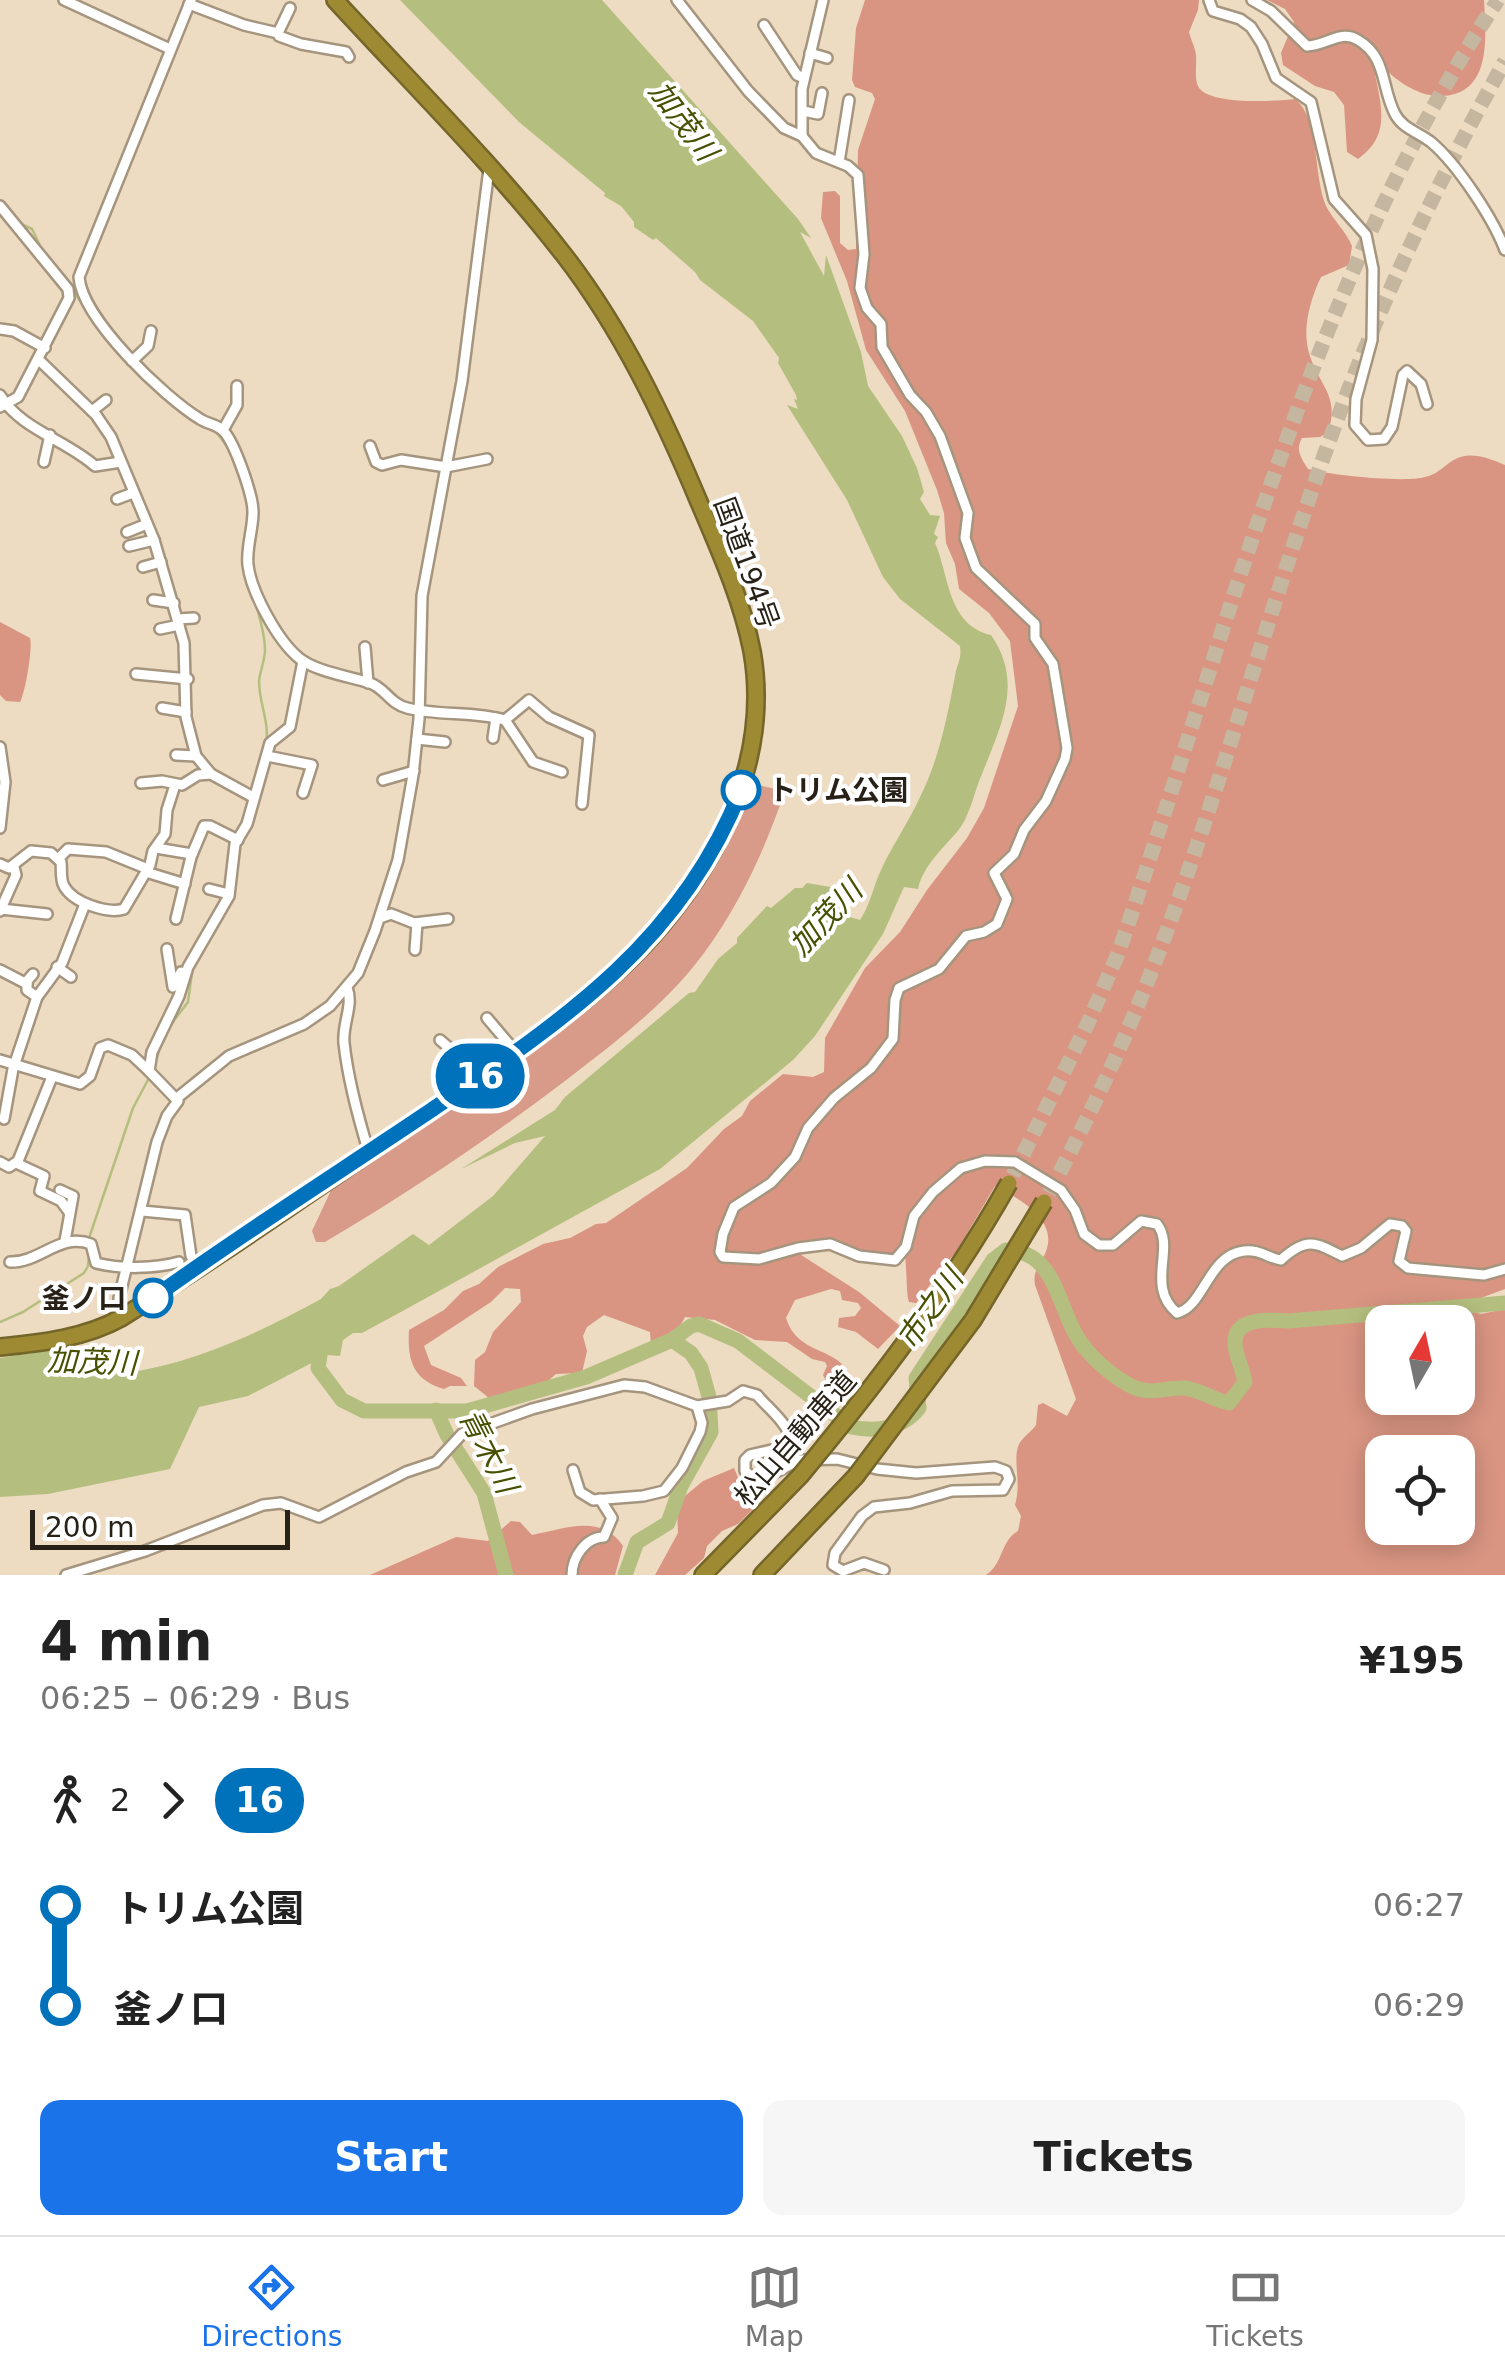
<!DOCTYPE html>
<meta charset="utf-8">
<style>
body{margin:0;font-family:"DejaVu Sans","Noto Sans JP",sans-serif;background:#f6f6f6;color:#222;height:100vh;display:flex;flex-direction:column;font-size:38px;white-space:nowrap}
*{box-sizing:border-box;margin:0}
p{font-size:32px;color:#767676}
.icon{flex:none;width:55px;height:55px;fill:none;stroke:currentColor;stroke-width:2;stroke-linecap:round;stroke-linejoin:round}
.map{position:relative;height:1575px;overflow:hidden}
.details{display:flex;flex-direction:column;background:#fff;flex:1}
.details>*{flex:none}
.badge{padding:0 20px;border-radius:32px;font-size:35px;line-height:65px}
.needle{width:65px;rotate:9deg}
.controls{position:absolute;left:1365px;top:1305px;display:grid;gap:20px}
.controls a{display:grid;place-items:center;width:110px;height:110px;border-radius:20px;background:#fff;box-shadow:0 5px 25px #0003;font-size:50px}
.scale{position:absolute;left:30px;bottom:25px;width:260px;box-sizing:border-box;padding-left:10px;border:5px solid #272117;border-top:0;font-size:28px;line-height:35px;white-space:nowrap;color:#272117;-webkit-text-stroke:8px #fff;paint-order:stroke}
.map>.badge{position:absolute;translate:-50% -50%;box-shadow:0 0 0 5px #fff}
.legs{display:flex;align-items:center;gap:15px;height:110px;padding:0 40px;font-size:32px}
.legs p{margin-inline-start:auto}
.overview{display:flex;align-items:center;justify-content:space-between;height:170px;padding:0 40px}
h1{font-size:55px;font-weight:800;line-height:75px}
.action{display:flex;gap:20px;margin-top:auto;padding:20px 40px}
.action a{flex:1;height:115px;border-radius:20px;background:#1a73e8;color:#fff;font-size:40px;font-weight:800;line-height:115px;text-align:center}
.action a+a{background:#f6f6f6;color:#222}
ul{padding:0 40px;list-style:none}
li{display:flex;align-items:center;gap:35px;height:100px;font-size:38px}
li i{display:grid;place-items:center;width:15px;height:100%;margin:0 12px;background:currentColor}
li i::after{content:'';width:25px;height:25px;margin:-12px;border:8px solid;border-radius:50%;background:#fff}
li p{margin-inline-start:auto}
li:first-child i{background:linear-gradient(#0000 50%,currentColor 0)}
li:last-child i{background:linear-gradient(currentColor 50%,#0000 0)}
.dock{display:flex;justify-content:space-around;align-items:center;height:140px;border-top:2px solid #e0e0e0;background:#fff;font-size:28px;color:#767676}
.dock a{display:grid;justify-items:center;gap:5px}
.dock .active{color:#1a73e8}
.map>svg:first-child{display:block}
</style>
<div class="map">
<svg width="1505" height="1575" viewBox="0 0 1505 1575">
<rect width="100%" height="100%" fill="#eddbc2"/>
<path fill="#d99b89" d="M758,785L785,791C765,849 741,903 704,953C667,1004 614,1043 565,1081C487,1140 408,1193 325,1242H316L312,1231L334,1184L461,1098L642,961L668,930L706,879L731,838L750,792Z"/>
<g fill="#d99582" fill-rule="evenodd">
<path d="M865,0H1199L1198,10L1189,32C1191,40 1195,47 1196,55C1197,64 1194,77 1198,86C1207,106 1278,101 1295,99C1320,118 1313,176 1326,206C1333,220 1346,231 1352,246L1349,265L1321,277C1310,300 1301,331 1310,356C1320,387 1340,396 1328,432L1320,437L1302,438C1295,450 1301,458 1308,469C1329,475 1405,483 1425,477C1436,475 1443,467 1452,461C1469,450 1488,458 1505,465V1289L1470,1302L1471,1311L1481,1314L1505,1309V1575H986C1004,1563 1000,1541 1018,1531L1021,1516L1015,1505C1022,1482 1012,1460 1019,1444C1023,1437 1031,1432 1036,1425L1038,1405L1043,1403L1067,1416L1076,1399L1035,1285C1032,1268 1043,1263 1047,1248C1056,1218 1016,1197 995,1186L958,1249L916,1303L909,1302C906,1295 907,1268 905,1256L901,1254C877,1262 863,1250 842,1245C829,1243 812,1246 799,1246L798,1253L859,1292L900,1326L878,1349L856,1332L838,1327L839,1318L855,1316L861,1308L858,1303L842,1300L840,1291L831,1289L795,1300L786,1318C797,1354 835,1348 846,1370L841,1385L826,1381L823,1375L827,1366L825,1362L812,1359L787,1342L755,1340L715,1320L685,1317C677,1333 668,1339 651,1346L650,1332L604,1315L587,1327L583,1336L587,1351L582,1373L556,1374L542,1386L489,1398L474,1386L475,1360L485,1352L493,1332L521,1302L520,1289L505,1288L491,1302L424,1346L431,1365L461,1378L467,1386H450L444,1389C414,1380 407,1362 409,1330L444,1310L463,1291L479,1284L498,1267L543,1244L570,1238L596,1224L606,1223L687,1168L724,1129L742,1116L750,1101L783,1074L813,1077L824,1072L825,1038L865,968L900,932L927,890L967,838L984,808L1018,706L1010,641L989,613L959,589L955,564L946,543L944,513L937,490L905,411L866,350L847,281L821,218L823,192L835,191L840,196V243L848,250L856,249L858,150L875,99L872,93L855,87L852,80L856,28ZM1382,1322H1458V1398H1382ZM1382,1452H1458V1528H1382Z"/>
<path d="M1267,0H1484C1486,37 1492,94 1442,96C1421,97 1401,84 1386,70L1375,74C1382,109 1390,136 1358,159L1347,152L1344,105L1334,92L1315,86L1283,65L1281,53L1294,22L1285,9Z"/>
<path d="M0,622L30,638C33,648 25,693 20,702L6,701L0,695Z"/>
<path d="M734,1468L739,1480L756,1492L758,1504L738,1524L722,1531L707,1546L704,1558L685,1575H655L678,1533L677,1511L685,1496L703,1481Z"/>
<path d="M511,1521L520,1522L532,1535C564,1529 601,1513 623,1546L615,1575H370L456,1537L488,1541Z"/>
</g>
<path fill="#b4bf7f" d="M400,0H602L798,219L811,238L800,232L824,276L826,255L861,352L868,386L902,436L917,468L924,492L920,499L930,515L940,516L934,534L938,537L935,543C949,574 947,625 991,635C1024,683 1001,725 982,774C974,792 970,817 957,832C943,848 923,866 918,889L904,887L883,934L815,1036L793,1060L660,1169L399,1313L362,1333H353L343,1340L340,1356L327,1355L248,1396L199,1407L170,1469L48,1494L0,1497V1358L70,1347L59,1357L72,1365L73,1369L64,1373L68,1377C162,1378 240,1343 321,1299L330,1289L339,1286L413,1234L429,1245L493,1196L545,1136L515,1143L461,1169L555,1110L565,1097L689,993L695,992L718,959L737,943V938L767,906L771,908L795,888H802L807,883L842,889L847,883H855L846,894L850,917L860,920C871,903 873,887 881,870C893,844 910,820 921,795C940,756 947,717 955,676C957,663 962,659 960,646L900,599L883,577L847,500L787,405L798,409L794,399L797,400L796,395L778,363L779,358L753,321L700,280L695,272L656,238L653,240L634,227V222L621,206L604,196L605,193L519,122Z"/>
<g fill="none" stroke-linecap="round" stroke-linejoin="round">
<g stroke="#b4bf7f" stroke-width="2.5">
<path d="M0,214L9,221"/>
<path d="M17,222L32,229L45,256"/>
<path d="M61,273L99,328"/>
<path d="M137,371L156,390"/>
<path d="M215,431C232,448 248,487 248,512C249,527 244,544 243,560"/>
<path d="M253,596C258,609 265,636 265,650C265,660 260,671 259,681C259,703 270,724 266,743"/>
<path d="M239,829L250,799"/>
<path d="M216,909L224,894"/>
<path d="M197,944L207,925"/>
<path d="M169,1027L188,1002L193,966"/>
<path d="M155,1064L163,1038"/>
<path d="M88,1241L133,1108L150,1076"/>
<path d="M0,1322L23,1312L84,1273L88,1266L89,1254"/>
</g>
<g stroke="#b4bf7f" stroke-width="15">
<path d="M322,1342L318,1368L342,1400L364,1411H467L586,1377L672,1340L691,1326L699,1324L738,1341L851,1427C876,1432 903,1429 919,1408L916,1378L993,1260L1006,1250C1053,1251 1056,1298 1075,1333C1086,1354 1110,1375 1131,1386C1150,1396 1166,1387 1185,1388C1201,1390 1213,1400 1229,1403L1245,1382C1243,1369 1235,1355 1235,1343C1234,1316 1271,1320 1288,1321L1505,1303"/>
<path d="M436,1410L447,1435L484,1493L506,1575"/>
<path d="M625,1575L637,1542L668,1523L681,1486L711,1432L709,1397L701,1368L691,1353L672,1340"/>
</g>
<g stroke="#c5b6a0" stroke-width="15" stroke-dasharray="15 8" stroke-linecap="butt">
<path d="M1013,1175L1087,1025L1118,954C1229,631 1307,288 1498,0"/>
<path d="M1049,1193C1088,1119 1124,1044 1154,965C1225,781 1273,589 1343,404C1388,286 1443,172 1505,61"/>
</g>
<defs>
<g id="street">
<path d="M64,0L170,49"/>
<path d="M191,0L79,277C82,319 164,397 200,419C209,425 219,424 226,434C236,448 253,495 253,512C253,530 246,548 248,565C251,592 278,641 299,658C314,671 351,677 370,683C385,688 390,704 407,708C439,716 473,711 505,720L529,700L549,717L589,735L582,804"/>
<path d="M677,0L748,91L784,128L802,136L816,153L848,166L858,175L864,254L860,288L867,308L881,324L882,347L910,395L926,412L940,436L968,513L965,538L976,568L1035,624V638L1053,664L1067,748L1065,759L1046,801L1024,830L1014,854L994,873L1007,899L997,924L984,932L966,936L939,969L899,988L895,1000L893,1039L871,1068L834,1098L808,1128L795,1157L771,1183L734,1207L723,1234L720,1252L723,1257L759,1259L798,1248L830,1244L859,1256L895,1260L906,1247L914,1216L933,1192L961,1168L985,1161L1015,1162L1061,1190L1075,1210L1084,1234L1099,1245H1113L1141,1221L1157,1224C1176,1248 1145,1286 1177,1313C1204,1307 1208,1255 1244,1251C1259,1249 1268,1258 1281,1260C1306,1237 1315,1242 1342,1256L1361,1248L1390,1224L1402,1226L1406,1231L1399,1261L1408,1268L1484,1275L1505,1269"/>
<path d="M1209,0L1213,11L1240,19L1251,27L1262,44L1276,78L1311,102L1334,199L1366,235L1373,269L1372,340L1356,399L1355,425L1368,440L1384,439L1392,427L1403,375L1407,371L1421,384L1427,404"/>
<path d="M1252,0L1271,11L1307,46C1326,46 1340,29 1358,40C1387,57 1381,87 1395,114C1402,128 1418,132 1431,142C1457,164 1493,218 1505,250"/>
<path d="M189,4L244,25L278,33"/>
<path d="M290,8L278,33L279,36L301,44L346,52L349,57"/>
<path d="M764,25L797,75L804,78"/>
<path d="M810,53L827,58"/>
<path d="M803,111L818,114L822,93"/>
<path d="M802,136V89L823,0"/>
<path d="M839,162L849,100"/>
<path d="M0,206L68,289L69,298L18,397L0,407"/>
<path d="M0,329L14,331L45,348"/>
<path d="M39,360L96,415L111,437L154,540L184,643L186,717L196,756L211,774L253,797"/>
<path d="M132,361L148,346L151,331"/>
<path d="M0,395C20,429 66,440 95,466L121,462"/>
<path d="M92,411L106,400"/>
<path d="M223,430L237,405V386"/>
<path d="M370,446L376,462L382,465L401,460L446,467L487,459"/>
<path d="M44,462L50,435"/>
<path d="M117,499L133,493"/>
<path d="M127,532L147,524"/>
<path d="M129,546L154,540"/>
<path d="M143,567L161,562"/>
<path d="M153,600L174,603"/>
<path d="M178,619L194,618"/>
<path d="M160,629L179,625"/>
<path d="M365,647L368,683"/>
<path d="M136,674L188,679"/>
<path d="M162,708L186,712"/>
<path d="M505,720L533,762L562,772"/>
<path d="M493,738L496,718"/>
<path d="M417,739L445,742"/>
<path d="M0,747L5,782L0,828"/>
<path d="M176,755L196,756"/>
<path d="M267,756L312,765L303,793"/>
<path d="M383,780L414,771"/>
<path d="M141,783L162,781L182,785L198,775L211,774"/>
<path d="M156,848L192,854"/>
<path d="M58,859L68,849L106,852L148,869"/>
<path d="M0,864L9,868L31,851L51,853L61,862C62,870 60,879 64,886C73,903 108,914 124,909L150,865L153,851L165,834L167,810L175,785"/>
<path d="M146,872L185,884"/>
<path d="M209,889L229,894"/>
<path d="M1,909L47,914"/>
<path d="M0,911L16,875L14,867"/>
<path d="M380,918L391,914L414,923L448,919"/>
<path d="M176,919L191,857L204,826H210L238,840"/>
<path d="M167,949L173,987L181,972"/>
<path d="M415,950L417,923"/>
<path d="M57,967L71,977"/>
<path d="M0,970L27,984"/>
<path d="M33,974L27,981V990L37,997"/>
<path d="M347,988C354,1005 342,1024 344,1043C348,1080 358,1117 369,1153"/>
<path d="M487,1018L515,1051"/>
<path d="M440,1040L468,1064L478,1078"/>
<path d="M0,1060L80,1084L90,1076L100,1048L108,1045L132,1055L149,1071"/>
<path d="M177,1098L229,1056L304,1024L330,1006L358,973L375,931L398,860L413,775L419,719L422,596L462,381L489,169"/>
<path d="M4,1119L13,1069L37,997L62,963L85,904"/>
<path d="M0,1162L9,1167L18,1161L52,1077"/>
<path d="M16,1163L44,1176L40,1191L61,1201L69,1212"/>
<path d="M60,1190L73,1196L65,1241"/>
<path d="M142,1211L185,1215L191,1256L197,1266"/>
<path d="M10,1262C40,1263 60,1232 91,1244L96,1263C120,1269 154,1269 179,1262"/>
<path d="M121,1318L119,1298L157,1142L167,1116L178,1101L149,1071L152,1052L179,996L188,967L229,896L235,844L247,824L270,743L290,727L303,661"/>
<path d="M573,1470L580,1492L593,1500L643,1496L664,1491L682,1468L700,1432L702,1423L697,1406"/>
<path d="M66,1575L145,1551L263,1505L281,1503L319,1517L406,1472L436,1462L462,1434L532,1409L624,1385L645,1387L697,1406L728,1401L743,1391L757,1395C768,1408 786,1422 791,1438L785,1447L750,1455L745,1460V1471L754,1478L762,1479L800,1460L837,1459L877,1469L916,1473L995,1467L1006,1471L1009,1479L1003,1490L952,1491L910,1503L874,1507L862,1516L835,1553L833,1565L843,1571L864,1563L884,1570"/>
<path d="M572,1575C572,1557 586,1537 604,1537L612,1518L600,1499"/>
</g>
<g id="highway">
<path d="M0,1347C41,1343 85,1338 121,1318C223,1254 322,1185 421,1117C504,1060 596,1003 661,926C725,850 770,752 752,651C742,600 719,549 699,502C663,416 622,330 564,255C494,165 412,84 335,0"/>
<path d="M703,1575L800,1476"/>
<path d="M762,1575L856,1476"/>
</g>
</defs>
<use href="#street" stroke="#a6957e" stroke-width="14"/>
<use href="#highway" stroke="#746529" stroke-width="20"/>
<use href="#street" stroke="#fff" stroke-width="9"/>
<use href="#highway" stroke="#9e8a33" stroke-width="15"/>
<defs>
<g id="highway-bridge">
<path d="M800,1476C877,1383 950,1288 1009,1183"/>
<path d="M856,1476L973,1320L1044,1202"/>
</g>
</defs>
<use href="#highway-bridge" stroke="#746529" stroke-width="20" stroke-linecap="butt"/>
<use href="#highway-bridge" stroke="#9e8a33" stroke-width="15"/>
</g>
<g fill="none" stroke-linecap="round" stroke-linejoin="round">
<defs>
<path id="line-1" d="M153,1298C243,1233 338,1173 430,1111C561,1022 681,943 741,790"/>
</defs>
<use href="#line-1" stroke="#fff" stroke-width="22"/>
<use href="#line-1" stroke="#0072bc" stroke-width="15"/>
</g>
<g fill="#fff" stroke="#0072bc" stroke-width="5">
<circle cx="741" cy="790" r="18"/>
<circle cx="153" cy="1298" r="18"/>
</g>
<g text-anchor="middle" stroke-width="8" stroke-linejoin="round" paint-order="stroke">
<g font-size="28" fill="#272117" stroke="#fff">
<text transform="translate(747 563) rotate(70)" y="10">国道194号</text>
<text transform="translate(795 1438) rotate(-49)" y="10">松山自動車道</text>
</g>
<g font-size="28" font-weight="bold" fill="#272117" stroke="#fff" text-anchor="start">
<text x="768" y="800">トリム公園</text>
<text x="126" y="1308" text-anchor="end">釜ノ口</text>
</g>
<g font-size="30" font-style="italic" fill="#485001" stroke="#fff">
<text transform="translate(683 121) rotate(53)" y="10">加茂川</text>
<text transform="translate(826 918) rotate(-47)" y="10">加茂川</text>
<text transform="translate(930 1309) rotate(-55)" y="10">市之川</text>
<text transform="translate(92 1362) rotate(2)" y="10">加茂川</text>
<text transform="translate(488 1451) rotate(63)" y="10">青木川</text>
</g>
</g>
</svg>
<div class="controls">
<a><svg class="needle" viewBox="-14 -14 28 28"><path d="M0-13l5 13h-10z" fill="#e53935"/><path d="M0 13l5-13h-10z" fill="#767676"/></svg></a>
<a><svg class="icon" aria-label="locate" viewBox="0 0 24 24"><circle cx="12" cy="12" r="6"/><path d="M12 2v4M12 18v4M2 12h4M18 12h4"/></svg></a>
</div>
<div class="scale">200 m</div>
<b class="badge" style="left:480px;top:1076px;background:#0072bc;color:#fff">16</b>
</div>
<section class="details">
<div class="overview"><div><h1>4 min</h1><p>06:25 – 06:29 · Bus</p></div><b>¥195</b></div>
<div class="legs"><svg class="icon" aria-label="walk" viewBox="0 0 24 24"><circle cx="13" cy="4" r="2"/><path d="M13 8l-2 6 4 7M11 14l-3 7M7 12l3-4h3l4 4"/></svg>2<svg class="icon" aria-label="forward" viewBox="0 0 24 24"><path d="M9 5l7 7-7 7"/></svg><b class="badge" style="background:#0072bc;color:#fff">16</b></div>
<ul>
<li><i style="color:#0072bc"></i><b>トリム公園</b><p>06:27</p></li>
<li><i style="color:#0072bc"></i><b>釜ノ口</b><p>06:29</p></li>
</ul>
<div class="action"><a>Start</a><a>Tickets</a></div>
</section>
<nav class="dock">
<a class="active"><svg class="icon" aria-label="directions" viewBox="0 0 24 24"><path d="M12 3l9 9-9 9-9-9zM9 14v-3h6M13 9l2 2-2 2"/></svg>Directions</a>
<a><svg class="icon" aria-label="map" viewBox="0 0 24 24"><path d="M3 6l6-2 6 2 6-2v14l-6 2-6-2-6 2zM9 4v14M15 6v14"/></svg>Map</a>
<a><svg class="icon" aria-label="tickets" viewBox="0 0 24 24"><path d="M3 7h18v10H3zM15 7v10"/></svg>Tickets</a>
</nav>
